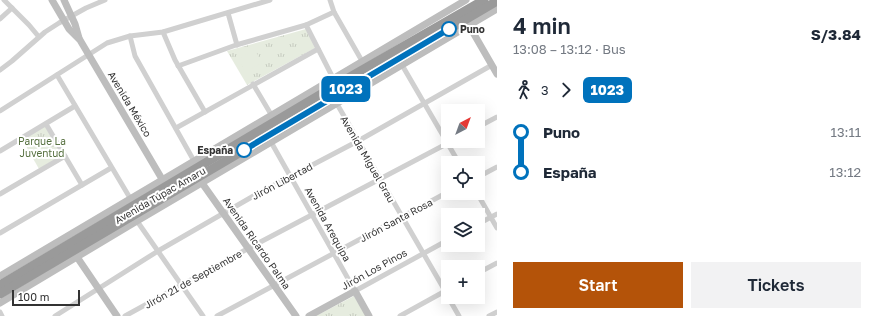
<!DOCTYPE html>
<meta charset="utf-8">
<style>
body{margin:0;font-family:"Golos Text",sans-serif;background:#f2f2f3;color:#1f2937;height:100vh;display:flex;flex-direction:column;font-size:15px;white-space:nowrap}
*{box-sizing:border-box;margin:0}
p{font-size:13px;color:#747a83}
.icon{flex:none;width:22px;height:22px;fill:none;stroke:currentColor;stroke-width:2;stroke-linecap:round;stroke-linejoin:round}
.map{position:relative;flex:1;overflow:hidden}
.side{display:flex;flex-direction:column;background:#fff;width:380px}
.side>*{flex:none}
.badge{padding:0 8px;border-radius:6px;font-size:14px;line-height:26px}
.needle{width:26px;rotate:41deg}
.buttons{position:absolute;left:441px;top:104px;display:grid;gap:8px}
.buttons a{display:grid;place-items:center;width:44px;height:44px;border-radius:0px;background:#fff;box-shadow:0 4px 16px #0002;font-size:20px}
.scale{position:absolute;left:12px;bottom:10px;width:68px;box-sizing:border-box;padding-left:4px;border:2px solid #333;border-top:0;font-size:11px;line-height:14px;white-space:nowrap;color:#333;-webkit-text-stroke:3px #fff;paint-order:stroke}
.map>.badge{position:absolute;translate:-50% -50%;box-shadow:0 0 0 2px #fff}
.legs{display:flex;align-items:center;gap:6px;height:44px;padding:0 16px;font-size:13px}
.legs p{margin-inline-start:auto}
.overview{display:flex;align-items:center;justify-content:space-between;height:68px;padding:0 16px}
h1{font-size:22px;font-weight:600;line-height:30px}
.cta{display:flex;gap:8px;margin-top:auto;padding:8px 16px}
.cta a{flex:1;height:46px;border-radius:0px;background:#b45309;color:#fff;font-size:16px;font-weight:600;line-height:46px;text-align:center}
.cta a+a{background:#f2f2f3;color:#1f2937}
ul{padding:0 16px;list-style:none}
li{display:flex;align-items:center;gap:14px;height:40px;font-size:15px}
li i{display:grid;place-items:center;width:6px;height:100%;margin:0 5px;background:currentColor}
li i::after{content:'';width:10px;height:10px;margin:-5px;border:3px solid;border-radius:50%;background:#fff}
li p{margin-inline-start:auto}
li:first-child i{background:linear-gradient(#0000 50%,currentColor 0)}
li:last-child i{background:linear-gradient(currentColor 50%,#0000 0)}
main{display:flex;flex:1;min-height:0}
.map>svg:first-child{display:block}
</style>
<main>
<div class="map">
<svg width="497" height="316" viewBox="0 0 497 316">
<defs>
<pattern id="grass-tufts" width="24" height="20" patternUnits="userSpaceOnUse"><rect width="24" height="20" fill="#e6ecdf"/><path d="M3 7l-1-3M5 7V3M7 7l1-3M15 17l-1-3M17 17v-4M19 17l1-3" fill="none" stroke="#c6cbc0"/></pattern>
</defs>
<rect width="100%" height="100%" fill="#fff"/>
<g fill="url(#grass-tufts)">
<path d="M306,29L315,48L247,85L227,51Z"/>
<path d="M45,126L62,155L39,169L22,139Z"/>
<path d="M354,296L366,316H316Z"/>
</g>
<path fill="#e6ecdf" d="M255,50L262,63L245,72L238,59Z"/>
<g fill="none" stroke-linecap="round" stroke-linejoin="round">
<g stroke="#d0d0d0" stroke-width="5">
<path d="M4,0L29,25L39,37"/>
<path d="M330,0L334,12L362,61"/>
<path d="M228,13L237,45"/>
<path d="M0,19L12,8"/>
<path d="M306,25L333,78"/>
<path d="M163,32L175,60L205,112"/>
<path d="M130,36L135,56L194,161"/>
<path d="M402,65L459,163"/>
<path d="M178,66L236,45L306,25L334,12"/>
<path d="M0,70L12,61L45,32L59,23L86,8L105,0"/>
<path d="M57,75L130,198"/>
<path d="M253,84L272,116"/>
<path d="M337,104L448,296"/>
<path d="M0,111L107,43L130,36L163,32L270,0"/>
<path d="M46,124L82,185"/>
<path d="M478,127L497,117"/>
<path d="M176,128L318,49"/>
<path d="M271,142L355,291L448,240"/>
<path d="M0,151L75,106"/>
<path d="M478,177L497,167"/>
<path d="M477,193L497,228"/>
<path d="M0,194L65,156"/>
<path d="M137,221L203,316"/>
<path d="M478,224L497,214"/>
<path d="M0,233L111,168"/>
<path d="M478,273L497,263"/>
<path d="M448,297L459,316"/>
<path d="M0,312L2,316"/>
<path d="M55,316L158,251L257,194L358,141L492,65"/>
<path d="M125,316L249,248L452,141"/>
<path d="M217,316L448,192"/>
<path d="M400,316L447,290"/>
<path d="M489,316L497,312"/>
</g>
<g stroke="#bdbdbd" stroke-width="7">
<path d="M52,0L69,29L80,40L162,179"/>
<path d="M64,0L75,24L79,38"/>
<path d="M467,22L497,74"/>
<path d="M202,183L296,316"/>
<path d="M77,257L117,316"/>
<path d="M0,276L466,0"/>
<path d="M0,303L137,221L497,9"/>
<path d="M309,316L355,291L369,316"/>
</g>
<g stroke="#9a9a9a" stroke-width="9">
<path d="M0,285L348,78L484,0"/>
<path d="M0,294L497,1"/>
</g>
</g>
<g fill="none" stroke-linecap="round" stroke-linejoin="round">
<defs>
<path id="line-1" d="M244,150L449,29"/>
</defs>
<use href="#line-1" stroke="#fff" stroke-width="9"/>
<use href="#line-1" stroke="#0072bc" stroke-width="6"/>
</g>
<g fill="#fff" stroke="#0072bc" stroke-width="2">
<circle cx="449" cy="29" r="7"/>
<circle cx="244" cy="150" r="7"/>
</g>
<g text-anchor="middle" stroke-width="4" stroke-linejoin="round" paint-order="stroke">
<g font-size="10" font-weight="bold" fill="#333" stroke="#fff" text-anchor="start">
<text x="460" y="33">Puno</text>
<text x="233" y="154" text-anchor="end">España</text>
</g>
<g font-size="10" fill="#333" stroke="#fff">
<text transform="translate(130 104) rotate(59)" y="4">Avenida México</text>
<text transform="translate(368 159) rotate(60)" y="4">Avenida Miguel Grau</text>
<text transform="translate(282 181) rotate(-28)" y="4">Jirón Libertad</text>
<text transform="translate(160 195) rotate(-30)" y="4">Avenida Túpac Amaru</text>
<text transform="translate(396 220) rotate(-28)" y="4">Jirón Santa Rosa</text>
<text transform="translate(328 224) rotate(61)" y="4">Avenida Arequipa</text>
<text transform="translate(257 243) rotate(55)" y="4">Avenida Ricardo Palma</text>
<text transform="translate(374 269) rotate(-29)" y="4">Jirón Los Pinos</text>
<text transform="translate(193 279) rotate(-29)" y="4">Jirón 21 de Septiembre</text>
</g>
<g font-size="10" fill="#56703f" stroke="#fff">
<text x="42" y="145">Parque La<tspan x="42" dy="12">Juventud</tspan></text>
</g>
</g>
</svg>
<div class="buttons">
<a><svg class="needle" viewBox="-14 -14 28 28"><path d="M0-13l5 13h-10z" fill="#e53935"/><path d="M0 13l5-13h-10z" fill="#747a83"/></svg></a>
<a><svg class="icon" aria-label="locate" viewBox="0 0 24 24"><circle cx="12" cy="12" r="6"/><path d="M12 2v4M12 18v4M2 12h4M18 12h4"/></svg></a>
<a><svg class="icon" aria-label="layers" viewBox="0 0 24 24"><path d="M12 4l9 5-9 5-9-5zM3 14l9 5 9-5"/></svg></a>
<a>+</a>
</div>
<div class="scale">100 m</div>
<b class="badge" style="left:346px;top:89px;background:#0072bc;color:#fff">1023</b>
</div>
<section class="side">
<div class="overview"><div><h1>4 min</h1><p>13:08 – 13:12 · Bus</p></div><b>S/3.84</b></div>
<div class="legs"><svg class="icon" aria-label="walk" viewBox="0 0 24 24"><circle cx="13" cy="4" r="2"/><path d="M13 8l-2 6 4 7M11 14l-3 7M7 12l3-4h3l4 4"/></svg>3<svg class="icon" aria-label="forward" viewBox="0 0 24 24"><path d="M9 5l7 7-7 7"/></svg><b class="badge" style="background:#0072bc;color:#fff">1023</b></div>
<ul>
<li><i style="color:#0072bc"></i><b>Puno</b><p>13:11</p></li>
<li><i style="color:#0072bc"></i><b>España</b><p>13:12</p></li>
</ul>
<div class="cta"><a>Start</a><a>Tickets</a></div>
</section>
</main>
